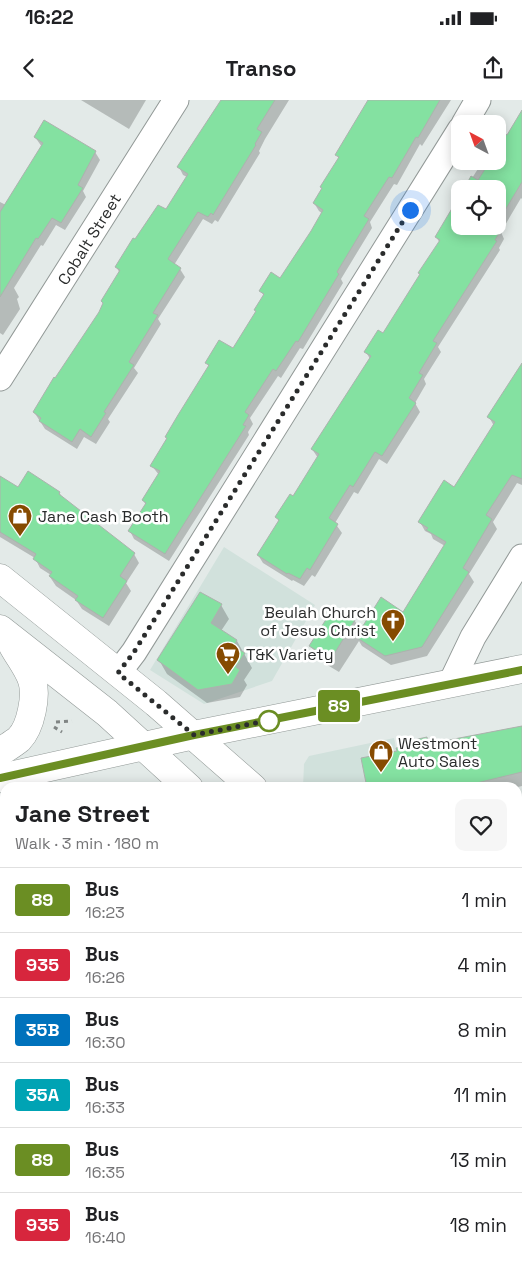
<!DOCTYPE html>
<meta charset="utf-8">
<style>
body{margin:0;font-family:"Space Grotesk",sans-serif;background:#f6f6f6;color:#202124;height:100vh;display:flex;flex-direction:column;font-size:19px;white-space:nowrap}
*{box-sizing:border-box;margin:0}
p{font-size:16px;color:#757577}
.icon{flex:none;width:28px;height:28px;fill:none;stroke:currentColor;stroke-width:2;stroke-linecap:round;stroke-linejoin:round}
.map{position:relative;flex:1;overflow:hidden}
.sheet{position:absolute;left:0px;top:682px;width:522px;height:486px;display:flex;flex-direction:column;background:#fff;border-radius:15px 15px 0 0;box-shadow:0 2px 12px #0003}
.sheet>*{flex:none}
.badge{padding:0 10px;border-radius:4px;font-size:18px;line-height:32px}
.needle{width:32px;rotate:319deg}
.buttons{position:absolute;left:451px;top:15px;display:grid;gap:10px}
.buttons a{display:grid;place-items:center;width:55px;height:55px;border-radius:10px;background:#fff;box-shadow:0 2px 12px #0003;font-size:25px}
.you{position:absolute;width:25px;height:25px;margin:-12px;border:4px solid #fff;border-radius:50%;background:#1a73e8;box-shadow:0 0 0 8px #1a73e833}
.map>.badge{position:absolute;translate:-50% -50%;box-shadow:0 0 0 2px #fff}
.round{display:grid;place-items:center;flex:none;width:52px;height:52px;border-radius:10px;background:#f6f6f6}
.overview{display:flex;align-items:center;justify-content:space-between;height:85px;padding:0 15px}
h1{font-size:24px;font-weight:800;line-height:38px}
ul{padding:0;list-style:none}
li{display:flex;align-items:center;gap:15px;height:65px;padding:0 15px;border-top:1px solid #e0e0e0}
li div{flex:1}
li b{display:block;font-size:19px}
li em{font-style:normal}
li .badge{min-width:55px;font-weight:700;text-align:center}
.status{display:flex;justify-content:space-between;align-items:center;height:35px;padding:0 25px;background:#fff;direction:ltr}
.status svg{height:14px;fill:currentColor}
header{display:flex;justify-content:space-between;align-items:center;height:65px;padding:0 15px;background:#fff;font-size:22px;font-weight:800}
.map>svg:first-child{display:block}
</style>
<div class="status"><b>16:22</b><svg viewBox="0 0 49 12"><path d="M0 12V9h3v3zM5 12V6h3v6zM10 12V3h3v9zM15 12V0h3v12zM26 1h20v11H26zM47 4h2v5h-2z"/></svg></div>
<header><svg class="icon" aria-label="back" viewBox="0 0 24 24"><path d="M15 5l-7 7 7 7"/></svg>Transo<svg class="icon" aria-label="share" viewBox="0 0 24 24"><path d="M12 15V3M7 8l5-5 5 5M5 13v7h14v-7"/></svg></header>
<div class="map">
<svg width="522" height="1168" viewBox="0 0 522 1168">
<rect width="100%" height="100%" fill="#e3eae8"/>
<g fill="#d1e1dc">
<path d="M224,447L315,505L272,581L204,604L150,570Z"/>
<path d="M394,638L404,687L303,688L304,664L309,656Z"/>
</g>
<g fill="#0003">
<path d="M81,0H146L129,29Z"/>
<path d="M223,0H289L265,39L259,51L260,53L218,122L215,120L212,124L203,119L174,165L180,169L185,177L158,219L161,224L134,268L138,273L108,319L110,322L96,344L84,337L77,349L45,329L34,312L100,213L120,173L116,167L135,140L166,111L187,77L183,75L179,67Z"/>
<path d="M370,0H451L422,46L420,44L397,85L394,84L370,122L372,128L341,179L343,183L303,249L300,248L281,278L278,276L250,318L253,324L248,332L249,335L169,461L134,439L130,431L146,405L143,400L159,375L152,366L209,267L207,263L233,250L256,212L264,196L261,191L280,179L323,114L319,111L314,103L339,59L337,55Z"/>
<path d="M522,14V99L521,98L501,132L504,139L499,148L500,150L438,247L441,252L424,279L426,284L415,303L420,312L387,364L379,359L358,394L354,392L335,423L342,433L315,477L312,475L304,486L293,480L292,481L263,463L258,455L279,422L277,417L294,398L318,358L312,349L370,259L366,252L383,235L440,143L436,137L460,97V126H498V89H465L483,61H498V38L501,32L507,36Z"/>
<path d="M35,37L95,52L100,60L83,91L86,97L65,130L56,125L43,146L41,145L14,188L19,197L17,199L20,209L3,235L0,233V102L6,105L42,47Z"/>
<path d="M522,271V385L517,383L493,422L497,429L469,474L474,482L427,556L391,565L362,546L359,541L339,572L319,560L311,546L334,508L355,521L361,532L403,513L445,446L433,439L431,434L425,431L420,422L454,389L494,326L489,317Z"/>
<path d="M0,378L18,389L59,392L63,399L134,454L139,463L126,483L131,491L109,526L82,509L76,500L56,486L50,477L51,475L40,468L35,458L0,437Z"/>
<path d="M221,505L229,519L221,531L237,541L252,568L244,580L247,585L240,597L207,603L167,574L159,560Z"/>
<path d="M522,626V686L513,688H368L398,652L426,638L430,644Z"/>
<path d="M518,796H522V842L518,824Z"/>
<path d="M39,1164H117L113,1168H43Z"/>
<path d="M318,1164H403L400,1168H315Z"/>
<path d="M519,1164L522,1168H516Z"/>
</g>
<g fill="#84e1a1" stroke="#adb2ae">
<path d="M221,0H275L257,29L262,32L255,44L256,45L213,115L211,113L208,117L198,112L168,159L181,168L153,213L158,215L129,262L134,265L104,312L106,313L91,337L80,329L72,342L39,321L41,318L33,312L54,277L55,278L99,212L103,203L101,201L120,170L115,167L133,138L135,139L158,105L166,109L188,74L177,67Z"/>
<path d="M368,0H440L418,38L416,37L392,78L389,77L364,116L369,119L337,172L339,174L298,242L296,241L276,271L273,269L245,312L249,315L243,325L246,326L165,454L128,431L146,403L142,400L160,371L150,366L167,338L165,337L178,315L209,265L205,263L219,240L233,248L256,211L254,210L264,194L259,191L271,172L280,178L311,131L323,110L313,103L322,88L320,87L339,57L335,55Z"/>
<path d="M522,10V82L498,122V89H464L471,76L478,80L490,61H498V29L507,35Z"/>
<path d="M44,20L96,51L78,85L83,88L61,123L52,118L38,139L36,138L0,197V112L43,43L34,37Z"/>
<path d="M460,95V126H495L501,130L495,140L497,141L433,241L437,243L419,273L423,275L409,298L416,303L382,356L375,352L353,387L350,385L329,418L338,424L310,470L307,468L300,479L288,473L287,474L257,455L279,420L275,417L290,394L293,396L319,354L311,349L371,256L364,252L378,230L383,233L420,174L418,173L440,140L435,137Z"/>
<path d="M522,263V379L512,375L486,415L492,419L463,468L469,472L422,547L385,556L356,537L381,497L403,512L446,442L426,430L428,428L418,422L444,380L454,387L495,322L487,317Z"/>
<path d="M28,371L60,392L59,394L135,453L120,476L127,481L103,518L75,500L78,496L49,476L52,472L33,459L36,454L0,432V376L18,387Z"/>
<path d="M200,492L222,504L211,523L237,540L234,546L245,553L236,567L240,570L232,584L198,590L157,560Z"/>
<path d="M334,507L355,520L331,559L309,546Z"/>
<path d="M522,626V672L456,688H367L361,658L397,651L396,648L400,647V643L427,637L428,644Z"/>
</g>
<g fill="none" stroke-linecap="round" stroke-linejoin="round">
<defs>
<path id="lane" d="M184,1168L186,1164"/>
<g id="street">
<path d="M464,24L478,0"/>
<path d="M0,278L176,0"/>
<path d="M118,573L134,552L460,30"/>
<path d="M451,583L473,537L522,457"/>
<path d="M0,1078L5,1052"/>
</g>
<g id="secondary">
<path d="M0,478L156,603L253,688"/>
<path d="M0,529L107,613L189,688"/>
<path d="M0,652C6,648 13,644 19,639C31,627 37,595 32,580C28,568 19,557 13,546"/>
<path d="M0,678L194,635L522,569"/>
<path d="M518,925L522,928"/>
<path d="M518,1051L522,1044"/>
<path d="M444,1168L446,1164"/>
</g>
</defs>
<use href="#lane" stroke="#929997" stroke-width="14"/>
<use href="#street" stroke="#929997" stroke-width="27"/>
<use href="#secondary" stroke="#929997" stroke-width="29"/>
<g stroke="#808584" stroke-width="3" stroke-dasharray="4 4" stroke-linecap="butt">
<path d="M56,622L72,621"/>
<path d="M54,627L62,632"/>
</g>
<use href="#lane" stroke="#fff" stroke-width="12"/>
<use href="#street" stroke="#fff" stroke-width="25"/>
<use href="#secondary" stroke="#fff" stroke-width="28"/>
</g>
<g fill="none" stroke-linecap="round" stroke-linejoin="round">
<defs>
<path id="line" d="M0,678L194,635L522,570"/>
</defs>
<use href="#line" stroke="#fff" stroke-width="11"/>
<use href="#line" stroke="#6b8e23" stroke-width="8"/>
<path stroke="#2a2c2c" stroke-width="5" stroke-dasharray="0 9" d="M269,621L271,620L194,635L118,573L134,552L410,110"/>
</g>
<defs>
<symbol id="shop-pin" viewBox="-11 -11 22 30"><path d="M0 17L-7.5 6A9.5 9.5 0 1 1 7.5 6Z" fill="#864b01" stroke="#fff"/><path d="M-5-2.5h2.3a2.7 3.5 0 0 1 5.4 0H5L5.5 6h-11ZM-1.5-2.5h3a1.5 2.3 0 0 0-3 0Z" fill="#fff"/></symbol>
<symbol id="church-pin" viewBox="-11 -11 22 30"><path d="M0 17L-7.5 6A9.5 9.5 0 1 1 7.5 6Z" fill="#864b01" stroke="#fff"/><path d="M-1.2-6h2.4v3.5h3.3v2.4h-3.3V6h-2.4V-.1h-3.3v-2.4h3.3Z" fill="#fff"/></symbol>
<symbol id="supermarket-pin" viewBox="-11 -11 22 30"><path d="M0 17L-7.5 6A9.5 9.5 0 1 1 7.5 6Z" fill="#864b01" stroke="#fff"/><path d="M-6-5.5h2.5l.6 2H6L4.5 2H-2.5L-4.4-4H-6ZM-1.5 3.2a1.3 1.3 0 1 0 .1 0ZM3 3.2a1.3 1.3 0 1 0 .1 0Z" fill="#fff"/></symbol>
</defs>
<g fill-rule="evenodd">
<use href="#shop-pin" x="6" y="402" width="28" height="38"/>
<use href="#church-pin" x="379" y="507" width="28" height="38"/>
<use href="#supermarket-pin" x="214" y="540" width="28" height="38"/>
<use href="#shop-pin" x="367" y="638" width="28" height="38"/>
</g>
<circle fill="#fff" stroke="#6b8e23" stroke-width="2.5" cx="269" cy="621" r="10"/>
<g text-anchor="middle" stroke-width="5" stroke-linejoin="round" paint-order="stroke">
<g font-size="16" fill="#2a2c2c" stroke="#fff">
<text transform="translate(89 139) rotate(-58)" y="6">Cobalt Street</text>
</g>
<g font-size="16" fill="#2a2c2c" stroke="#fff" text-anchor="start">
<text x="38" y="422">Jane Cash Booth</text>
<text x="376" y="518" text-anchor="end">Beulah Church<tspan x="376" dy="18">of Jesus Christ</tspan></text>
<text x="246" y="560">T&amp;K Variety</text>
<text x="398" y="649">Westmont<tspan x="398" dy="18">Auto Sales</tspan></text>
</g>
</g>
</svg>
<div class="buttons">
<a><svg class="needle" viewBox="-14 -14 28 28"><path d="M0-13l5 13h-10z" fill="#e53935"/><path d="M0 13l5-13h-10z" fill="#757577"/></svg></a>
<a><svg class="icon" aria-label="locate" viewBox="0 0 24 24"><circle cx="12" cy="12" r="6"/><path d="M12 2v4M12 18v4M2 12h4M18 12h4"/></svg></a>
</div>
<div class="you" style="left:410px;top:110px"></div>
<b class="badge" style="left:339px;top:606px;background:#6b8e23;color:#fff">89</b>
<section class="sheet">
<div class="overview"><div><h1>Jane Street</h1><p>Walk · 3 min · 180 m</p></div><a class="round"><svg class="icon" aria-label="heart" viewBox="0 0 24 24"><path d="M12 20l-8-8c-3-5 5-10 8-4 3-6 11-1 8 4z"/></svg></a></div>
<ul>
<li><span class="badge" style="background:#6b8e23;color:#fff">89</span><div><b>Bus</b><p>16:23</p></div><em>1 min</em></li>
<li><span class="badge" style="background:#d7263d;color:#fff">935</span><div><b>Bus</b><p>16:26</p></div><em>4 min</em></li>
<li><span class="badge" style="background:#0072bc;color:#fff">35B</span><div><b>Bus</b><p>16:30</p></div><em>8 min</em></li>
<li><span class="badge" style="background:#00a3b4;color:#fff">35A</span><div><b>Bus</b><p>16:33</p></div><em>11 min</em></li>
<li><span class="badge" style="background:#6b8e23;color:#fff">89</span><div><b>Bus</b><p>16:35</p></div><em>13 min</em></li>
<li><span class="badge" style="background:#d7263d;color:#fff">935</span><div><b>Bus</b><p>16:40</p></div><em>18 min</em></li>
</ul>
</section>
</div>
